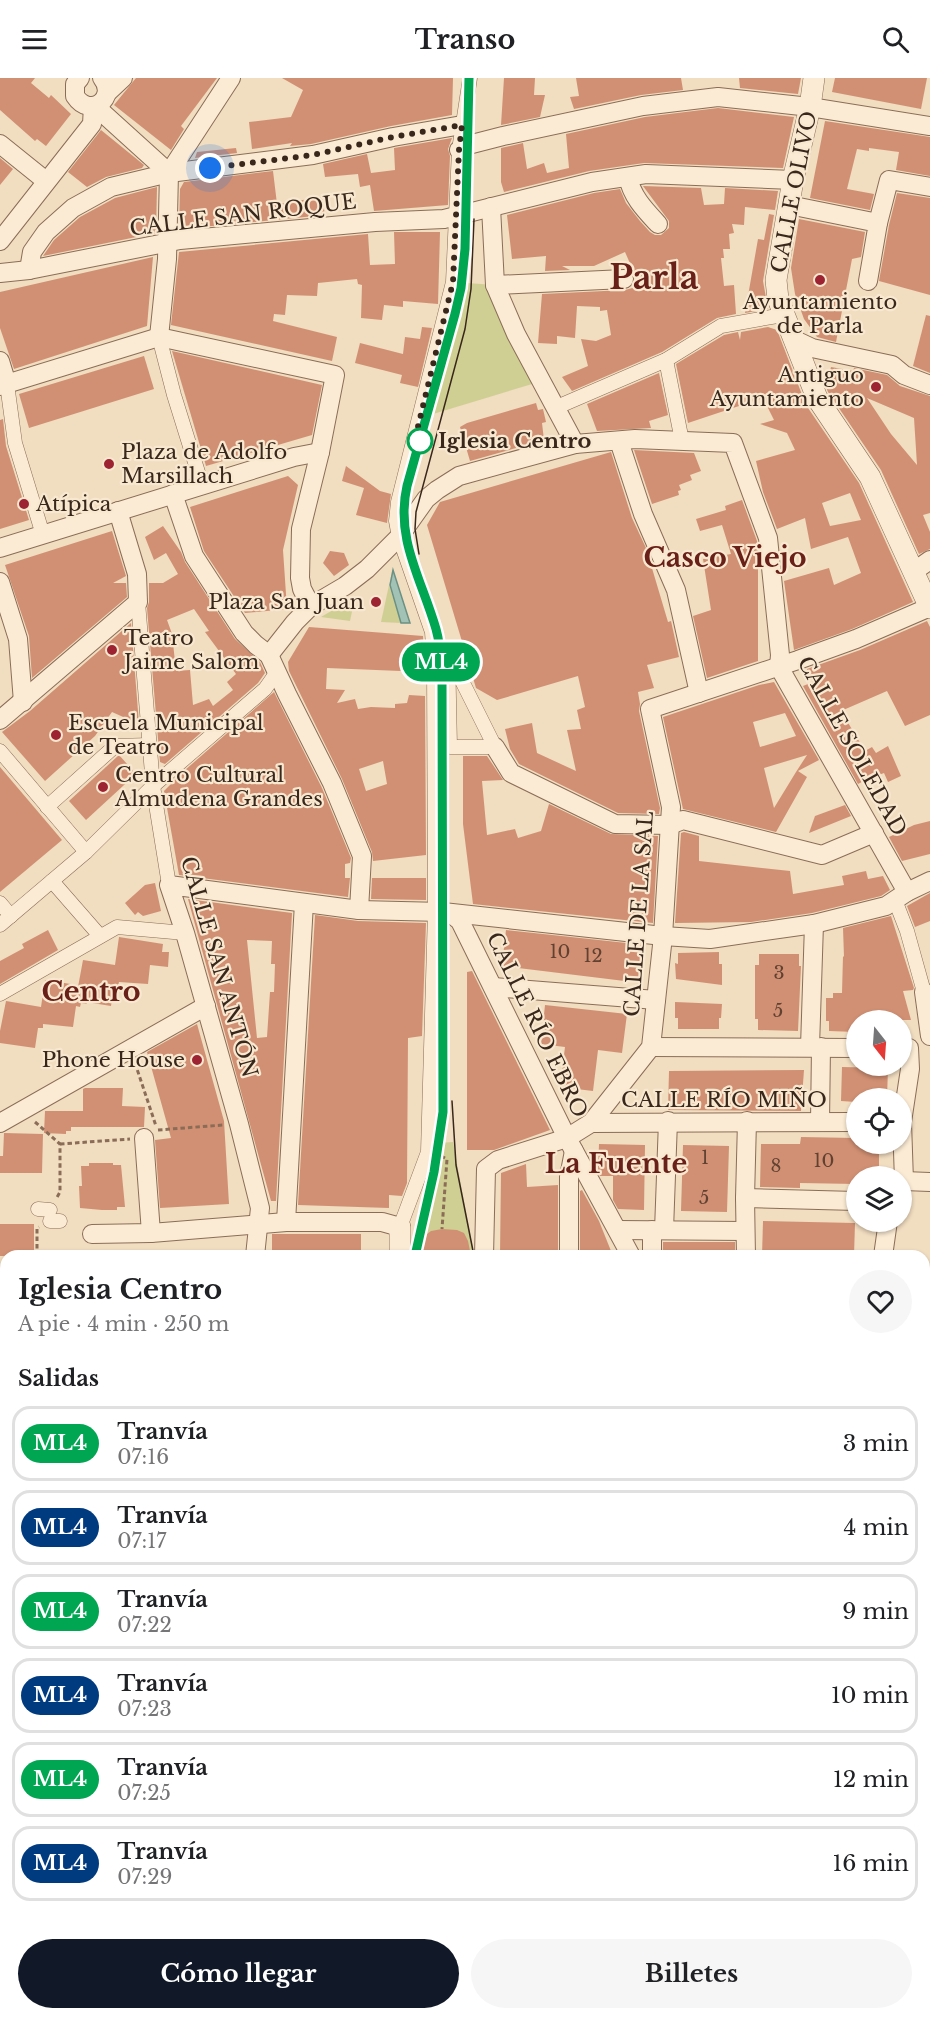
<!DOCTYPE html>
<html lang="es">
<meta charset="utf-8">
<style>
body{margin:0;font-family:"Libre Baskerville",serif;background:#f6f6f6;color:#202124;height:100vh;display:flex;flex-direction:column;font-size:22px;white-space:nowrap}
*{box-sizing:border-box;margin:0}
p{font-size:20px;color:#757577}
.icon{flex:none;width:33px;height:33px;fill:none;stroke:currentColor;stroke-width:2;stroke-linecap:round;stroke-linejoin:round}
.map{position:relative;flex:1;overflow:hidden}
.details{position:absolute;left:0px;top:1172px;width:930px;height:770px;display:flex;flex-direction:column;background:#fff;border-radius:18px 18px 0 0;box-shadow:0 2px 4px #0004}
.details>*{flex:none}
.badge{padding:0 12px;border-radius:20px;font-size:21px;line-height:39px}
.needle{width:39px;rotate:163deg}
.buttons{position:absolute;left:846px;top:932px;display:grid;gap:12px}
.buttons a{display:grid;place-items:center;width:66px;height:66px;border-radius:50%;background:#fff;box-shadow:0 2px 4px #0004;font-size:30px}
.you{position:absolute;width:30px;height:30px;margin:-15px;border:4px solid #fff;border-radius:50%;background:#1a73e8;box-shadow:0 0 0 9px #1a73e833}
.map>.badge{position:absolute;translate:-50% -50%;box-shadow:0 0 0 3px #fff}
h2{padding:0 18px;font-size:22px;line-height:54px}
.round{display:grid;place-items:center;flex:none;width:63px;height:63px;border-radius:32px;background:#f6f6f6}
.overview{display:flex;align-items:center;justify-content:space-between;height:102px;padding:0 18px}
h1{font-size:28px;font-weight:800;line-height:45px}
.action{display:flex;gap:12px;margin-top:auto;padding:12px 18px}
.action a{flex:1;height:69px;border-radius:36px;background:#111827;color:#fff;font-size:24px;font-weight:800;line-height:69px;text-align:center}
.action a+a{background:#f6f6f6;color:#202124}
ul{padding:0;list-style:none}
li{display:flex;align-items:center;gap:18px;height:75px;margin:0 12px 9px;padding:0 6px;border:3px solid #e0e0e0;border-radius:18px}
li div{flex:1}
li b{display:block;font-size:22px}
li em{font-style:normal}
li .badge{min-width:66px;font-weight:700;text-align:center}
header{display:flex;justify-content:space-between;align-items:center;height:78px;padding:0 18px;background:#fff;font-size:27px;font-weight:800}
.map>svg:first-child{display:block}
</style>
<header><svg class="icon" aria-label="menu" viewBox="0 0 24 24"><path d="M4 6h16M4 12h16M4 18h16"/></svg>Transo<svg class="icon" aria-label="search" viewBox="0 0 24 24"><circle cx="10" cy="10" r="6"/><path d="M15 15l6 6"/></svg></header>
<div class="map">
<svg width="930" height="1940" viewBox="0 0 930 1940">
<rect width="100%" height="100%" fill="#f1ddc0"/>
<g fill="#cfcf93">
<path d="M453,204L495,207L542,303L420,340Z"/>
<path d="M389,507L401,545L381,544Z"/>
<path d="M355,519L350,543L321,539Z"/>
<path d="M453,1064L474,1177L409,1178L439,1065Z"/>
</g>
<path fill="#a3c2b6" stroke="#6a9183" stroke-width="1.5" d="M393,492L410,545H401L390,507Z"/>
<g fill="#d19073" fill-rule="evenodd">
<path d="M0,0H35L31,5L49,20L51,17L71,36L46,68L37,61L35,63L0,32Z"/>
<path d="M136,0H217L181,48L184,51L171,72L114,27Z"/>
<path d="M282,0H453L452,37L391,48L311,66L290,68L292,65L252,71L249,44L291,39L303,12Z"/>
<path d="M504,0H535L534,17H545L540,39L501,47Z"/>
<path d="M576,0H681L683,12L641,17L574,31L570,19L579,18Z"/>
<path d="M739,0H801L798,16L740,10Z"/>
<path d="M835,0H927L921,31L832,14Z"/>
<path d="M718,30L794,39L783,90L644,85L589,93L504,114L501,104V70L523,65L527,91L544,85L547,95L569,90L566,56L645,39Z"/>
<path d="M825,43L930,59V98L896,92L899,74L869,70V73L857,71L847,111L874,116L870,132L810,120Z"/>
<path d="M101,52L144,87L142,90L106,99L87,109L68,94Z"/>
<path d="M452,60L448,71L450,78L448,127L374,133L370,107L360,109L358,96L325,99L323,86L367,76L371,95L395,92L394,70Z"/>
<path d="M236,70L237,75L195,80L197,74Z"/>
<path d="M0,80L13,91L0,107Z"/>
<path d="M273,93L277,126L322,119L325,137L181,151L179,149L180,111L184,104Z"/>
<path d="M643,108L701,110L704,127L724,126L725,110L778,113L775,132L745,129L744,147L732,146L734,155L729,156L730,171H723L724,180H721L724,208L734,207L736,236L717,240L662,274L572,313L562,299L588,288L581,261L596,263L611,257L607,232L600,233V229L577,228L575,260L557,258V266L538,265L542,216L625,212L640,208L625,174L594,188H562L570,192L545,193L546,178L512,181L507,137L594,115L620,111L626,125L640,143L650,154L655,157H661L669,150V143Z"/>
<path d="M157,109L156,155L43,178L54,162L80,139L115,120Z"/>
<path d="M897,115L930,120V217L879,203L889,147Z"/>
<path d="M769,136L774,137L763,203L768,231L745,235L758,161L764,162Z"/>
<path d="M799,141L865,154L861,179L852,181L836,264L817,259L804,241L795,216L791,190Z"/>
<path d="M394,154H440L438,226L403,223V229L384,227L382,242L361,240L362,207L358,206L357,201L318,205L317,218L287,217L285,237L274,236L273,243L337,259L332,283L171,247L179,174L368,156L370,187L395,186Z"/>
<path d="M153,179L147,248L14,291L0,250V214Z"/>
<path d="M926,237L930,238V295L913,288Z"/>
<path d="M422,249L432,250L418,309L400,305L402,297L355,285L360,265L403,276L405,259L420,261Z"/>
<path d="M768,249L777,252L806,327L859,405L913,524L852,551L794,572L784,503L829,490L834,507L861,495L848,459L811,471L805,440L777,451L763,414L756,383L795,372L787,355L760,346L774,342L763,320L688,345L676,286L724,257L738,254L740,262L741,254ZM850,415L861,442L830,448L822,425Z"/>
<path d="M172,273L322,307L312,357L206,388Z"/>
<path d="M144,278L154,311L29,350L19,316Z"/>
<path d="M831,289L853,293L854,290L887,297L900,308L930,318V435L923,437L930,454V471L919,476L881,392L828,314L826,309ZM867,320L914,340L917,387L891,356Z"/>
<path d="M659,295L668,337L649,343L651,350L597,353L587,326Z"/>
<path d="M536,325L538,332L543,331L546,344L542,345L544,362L470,383L460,349L467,345Z"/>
<path d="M3,341L6,368L29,442L0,451V342Z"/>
<path d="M634,372L694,375L701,393L690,397L692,402L679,407L681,412L678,413L679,417L652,426Z"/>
<path d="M611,374L632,440L646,470L668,544L671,543L679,579L647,587L654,610L638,614L640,626L639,633L660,730L659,736L618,735L519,686L510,671L505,651L532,645L537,675L576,693L567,652L581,651L577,632L585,629L578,598L497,622L476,610L427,447L440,424Z"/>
<path d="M346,388L380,413L391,416L387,445L356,437L364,410L342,403Z"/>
<path d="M288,398L298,407L283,472L287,531L245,535L204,473L190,429Z"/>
<path d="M742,422L757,463L758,474V583L707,600L693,538L711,532L703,481L731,476L722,447L700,453L696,441L726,432L725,428Z"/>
<path d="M163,448L181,474L185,484L235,561L260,584L265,595L258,605L165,686L160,684L147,530L149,524V505H163L178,496L166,475L154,482L145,459ZM194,531L209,553L205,554L236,596L227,604L233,612L213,628L209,621L193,627L190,592L176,593L173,565L175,564L167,542Z"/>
<path d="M112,453L126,498L113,505H126L127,519L32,600L29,558L5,487Z"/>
<path d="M330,473L344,475L349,487L334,498L323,485Z"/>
<path d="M927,543L930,549V637L905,648L887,613L841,633L865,673L872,669L876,675L888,668L901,698L888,704L884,695L876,698L875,697L858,706L803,608L813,604L807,591L860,572Z"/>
<path d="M131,545L139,646L112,634L95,658L45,703L2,654L30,633Z"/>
<path d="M309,549L423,558L425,594L327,590L326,611L345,612L337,625L355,621L358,631L371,629L395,630V626L407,625L409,617L425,618L426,777L373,783L372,774L342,701L289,593L288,584ZM383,683L387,706L366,713L359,691Z"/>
<path d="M774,604L819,682L798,693L807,699L776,754L683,731L663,639L759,607ZM785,635L796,658L760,669L753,644ZM807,677L796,694L774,730L764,690Z"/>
<path d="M274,614L322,710L351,780L350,785L345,786V800H350L348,819L179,797L164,713L184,693Z"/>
<path d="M119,677L136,696L86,742L69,723Z"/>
<path d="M463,678H487L503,702L482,703L487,757L515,751L518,760L541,753L549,726L611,756L658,758L653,845L473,826L463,746Z"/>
<path d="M0,689L62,762L0,814Z"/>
<path d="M845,727L851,738L809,755L815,738Z"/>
<path d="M930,743V776L902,783L889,759L914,747Z"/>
<path d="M684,754L699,758V783L790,793L793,816L844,807L842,798L866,793L868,801L883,798L890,812L881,818L812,835L751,844L675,845L681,755Z"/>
<path d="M372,800H426V822L371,821Z"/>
<path d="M155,805L161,833L143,838L138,834L135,837L125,825L145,807Z"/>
<path d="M930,815V843L915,849L907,828Z"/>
<path d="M188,821L292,835L276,1123H271ZM247,862L272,863L271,886H275L274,914H270L267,959L257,960Z"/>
<path d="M315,837L358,843L426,845L422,958L408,960L407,1105L402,1118L389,1117V1130L298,1127Z"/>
<path d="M891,838L914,910L913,912L903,913L911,942H856V954L829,953V943H826V920H833V915H842L843,878L844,879L843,850Z"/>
<path d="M48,852L58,872L0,906V883L24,870L22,866Z"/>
<path d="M506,852L645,867L641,905L502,888Z"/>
<path d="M119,859L163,866L162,874H169L168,889L150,887L148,906L119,904L118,908H114L111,928L86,924L87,926L81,925L80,929L76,928L73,949L43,946V950H38L35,970L0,965V953L6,923L41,929L45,902L77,907L78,909L83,882L115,887Z"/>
<path d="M719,874V886H722V907L676,901L675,885L678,886V875Z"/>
<path d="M759,876H799V888H801L798,953L758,952V941H755V887H759Z"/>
<path d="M472,893L550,1052L494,1072H467V894Z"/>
<path d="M675,924L722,926L721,940H719V951H678V940H675Z"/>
<path d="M545,927L627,936L622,975L598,972L593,1013L560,1009L565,969L541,966Z"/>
<path d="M197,946L224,1043L229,1126L160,1130L155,1062L171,1060L147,974Z"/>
<path d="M842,989L888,990L887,1020H856V1024L841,1023Z"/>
<path d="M804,992L801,1033L668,1032L669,993Z"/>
<path d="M85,1010H123L122,1028L145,1029L144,1049H71V1053H66V1056L44,1055L45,1033H83V1011Z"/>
<path d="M4,1055L43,1056L42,1095H0V1078H3Z"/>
<path d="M801,1059L856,1060V1065H879V1098H856V1106L800,1105V1110L760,1109L761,1066H800Z"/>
<path d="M599,1066L645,1067L644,1132L618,1131L613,1122V1098H600L598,1094Z"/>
<path d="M683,1067L729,1068L727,1134L681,1133Z"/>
<path d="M89,1085H113V1087H121L125,1129H117V1132H102L80,1130L79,1108H82L81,1088H89Z"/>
<path d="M526,1086L527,1109L558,1107V1178H500L501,1095Z"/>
<path d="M582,1112L599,1143L613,1178H580V1113Z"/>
<path d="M763,1143L855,1145L854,1178H762Z"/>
<rect x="0" y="1146" width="34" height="32"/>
<path d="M442,1151L457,1152L464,1155L468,1163L471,1178H421L423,1164L427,1156L431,1153Z"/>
<rect x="272" y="1156" width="89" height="22"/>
<rect x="663" y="1164" width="72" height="14"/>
</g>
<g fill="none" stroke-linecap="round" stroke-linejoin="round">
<defs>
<g id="pedestrian">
<path d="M159,259L174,317L202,407"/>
<path d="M666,282L682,363"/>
<path d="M7,306L15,365L43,457"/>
<path d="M557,329L666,282L721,248L783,237"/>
<path d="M138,524L153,708L169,807"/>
<path d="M448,575L495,669H450Z"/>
<path d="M0,673L86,774"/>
<path d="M47,729L115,668L150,667"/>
<path d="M52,803L100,858"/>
<path d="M895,822L907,853L924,914"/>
<path d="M0,825L11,838"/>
<path d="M0,847L86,774L153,708L265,611L277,594"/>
<path d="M0,916L117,849L185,855"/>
<path d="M38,1131L50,1132"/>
<path d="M50,1143H60"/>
<path d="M400,1149L428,1074L435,834L434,583L432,554L399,459L396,443L398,424L453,204L459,72L470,0"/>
<path d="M924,1744L930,1747"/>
</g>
<g id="minor">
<path d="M80,0L75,6V18C90,41 118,20 102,0"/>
<path d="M107,15L123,0"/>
<path d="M95,28L169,95"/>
<path d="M0,66L46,103"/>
<path d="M459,72L468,67L503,58L643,28L718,19L810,29L930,48"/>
<path d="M628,99C632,119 645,132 658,146"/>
<path d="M789,127L878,145L868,203"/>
<path d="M491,129L495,207L516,256L575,366"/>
<path d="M878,145L889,102L930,109"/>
<path d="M0,163L92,46L93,28"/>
<path d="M29,192L32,174L46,154L73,130L111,109L169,95L313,77L393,59L462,47"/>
<path d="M0,195L29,192L180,162L375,144L444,141L592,104L646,96L793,102"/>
<path d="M495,207L624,201"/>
<path d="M159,259L167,181L169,95L231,0"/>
<path d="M795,262L812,270L892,287L904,297L930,307"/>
<path d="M0,283L7,306"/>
<path d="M0,308L159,259L335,297L320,374L301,451L300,500L302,511L311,528"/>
<path d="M619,363L643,436L676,512L699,615"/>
<path d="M173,416L194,478L244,555L256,567L269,577L287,616L332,705L362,778L359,832"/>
<path d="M0,470L294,379L320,374"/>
<path d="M913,494L930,482"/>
<path d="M0,504L18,561L23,624"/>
<path d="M269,577L295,544L311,528L345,508L367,491L399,459L426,421L437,412L459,398L575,366L635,361L733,365L768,460L780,577L779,589L907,814"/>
<path d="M0,642L138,524L137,496L118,433"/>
<path d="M495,669L511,695L615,746L670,747L683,742L822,777L874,755"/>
<path d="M450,835L460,843L567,1060L631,1178"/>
<path d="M493,909L656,922"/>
<path d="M924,914L930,958"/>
<path d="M651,969L856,970"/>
<path d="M810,969L814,846"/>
<path d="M820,1044L821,969"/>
<path d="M0,1045L206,928"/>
<path d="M591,1045L856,1044"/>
<path d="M144,1060L151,1155"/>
<path d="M904,1103L930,1104"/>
<path d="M902,1106L904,1103L902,1044L910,991L909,970"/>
<path d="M745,1120L856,1123"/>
<path d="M286,1144L304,825"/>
<path d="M618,1152L745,1153"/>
<path d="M664,1152L668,1043"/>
<path d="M92,1156L151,1155L286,1144H382L400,1149"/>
<path d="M255,1178L260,1130L239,1046L185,855L169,807L359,832L443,834L663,858L710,861L814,846L886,828L907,814L930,803"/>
<path d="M484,1178L486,1091L498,1082L567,1060L591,1045L651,969L663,858L671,729L650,631L798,582L856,561L930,529"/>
<path d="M569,1178V1099L574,1073"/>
<path d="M652,1178V1152"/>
<path d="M746,1178L745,1120L747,1043"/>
<path d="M883,1178L888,1143"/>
<path d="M924,1386L930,1405"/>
<path d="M0,1523H6"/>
<path d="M924,1533L930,1520"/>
<path d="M924,1666L930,1669"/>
<path d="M0,1787H6"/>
<path d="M924,1807L930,1808"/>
<path d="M103,1940V1935"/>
<path d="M255,1940V1935"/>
<path d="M478,1940V1935"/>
<path d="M568,1940V1935"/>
<path d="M692,1940L693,1935"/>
</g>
<g id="tertiary">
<path d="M814,0L810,29L793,102L776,202L778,221L817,320L870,399L930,530"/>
<path d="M400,1149V1178"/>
<path d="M0,1249H6"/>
<path d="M924,1365L930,1364"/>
<path d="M432,1935V1940"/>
<path d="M457,1935V1940"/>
</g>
</defs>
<use href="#pedestrian" stroke="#8b6d57" stroke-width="15"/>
<use href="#minor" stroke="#8b6d57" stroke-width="20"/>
<use href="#tertiary" stroke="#8b6d57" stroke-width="22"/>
<g stroke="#8b6d57" stroke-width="3" stroke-dasharray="4.5 3" stroke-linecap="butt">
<path d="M135,985L156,1048"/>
<path d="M35,1044L60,1066V1114L56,1121"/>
<path d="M158,1052L223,1047"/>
<path d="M60,1066L130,1061"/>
<path d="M441,1078L447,1081L442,1151"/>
<path d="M37,1178V1150L39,1149"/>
<path d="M790,1935L792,1940"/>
</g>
<use href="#pedestrian" stroke="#fbebd4" stroke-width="14"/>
<use href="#minor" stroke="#fbebd4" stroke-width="18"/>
<use href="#tertiary" stroke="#fbebd4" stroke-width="21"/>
<g stroke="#3a271c" stroke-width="1.5">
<path d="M419,476L415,451L416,434L465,251L471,211L474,141"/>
<path d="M452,1023L456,1087L474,1178"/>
<path d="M415,1178L434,1094L443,1034L442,602C441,585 441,568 436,551C422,502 395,461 407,408L455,236C471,162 468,76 469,0"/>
<path d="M440,1935V1940"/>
</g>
</g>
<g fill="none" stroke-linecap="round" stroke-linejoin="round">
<defs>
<path id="line" d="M415,1178L434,1094L443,1034L442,602C441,585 441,568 436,551C422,502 395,461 407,408L455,236L461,210L465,171L469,0"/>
</defs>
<use href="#line" stroke="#fff" stroke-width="14"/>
<use href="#line" stroke="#00a651" stroke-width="9"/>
<path stroke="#3a271c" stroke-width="6" stroke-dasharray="0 10.8" d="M210,90L313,77L393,59L462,47L459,72L453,204L415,361L420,363"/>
</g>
<g fill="#9e2332" stroke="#f8e8d0" stroke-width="2">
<circle cx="820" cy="202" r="6"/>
<circle cx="876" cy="309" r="6"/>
<circle cx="109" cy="386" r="6"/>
<circle cx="24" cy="426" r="6"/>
<circle cx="376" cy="524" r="6"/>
<circle cx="112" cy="572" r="6"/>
<circle cx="56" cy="657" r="6"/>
<circle cx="103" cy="709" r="6"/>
<circle cx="197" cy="982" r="6"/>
</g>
<circle fill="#fff" stroke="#00a651" stroke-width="3" cx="420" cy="363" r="12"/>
<g text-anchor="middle" stroke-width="4.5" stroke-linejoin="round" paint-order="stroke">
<g font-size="18" fill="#604132">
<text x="560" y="880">10</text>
<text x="593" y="884">12</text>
<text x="779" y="901">3</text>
<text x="778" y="939">5</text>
<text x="705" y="1086">1</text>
<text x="824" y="1089">10</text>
<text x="776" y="1094">8</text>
<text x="704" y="1126">5</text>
</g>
<g font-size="21" fill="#3a271c" stroke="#f8e8d0">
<text transform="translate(794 114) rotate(-79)" y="7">CALLE OLIVO</text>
<text transform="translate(243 137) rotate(-7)" y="7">CALLE SAN ROQUE</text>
<text transform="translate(852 668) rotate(61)" y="7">CALLE SOLEDAD</text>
<text transform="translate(639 836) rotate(-86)" y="7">CALLE DE LA SAL</text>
<text transform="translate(219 889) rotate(74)" y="7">CALLE SAN ANTÓN</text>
<text transform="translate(537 947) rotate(64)" y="7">CALLE RÍO EBRO</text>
<text x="724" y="1029">CALLE RÍO MIÑO</text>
</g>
<g font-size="21" fill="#3a271c" stroke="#f8e8d0" text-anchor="start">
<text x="820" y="231" text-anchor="middle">Ayuntamiento<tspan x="820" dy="24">de Parla</tspan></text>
<text x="864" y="304" text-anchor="end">Antiguo<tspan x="864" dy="24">Ayuntamiento</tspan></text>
<text x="121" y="381">Plaza de Adolfo<tspan x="121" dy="24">Marsillach</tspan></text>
<text x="36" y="433">Atípica</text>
<text x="364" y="531" text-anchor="end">Plaza San Juan</text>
<text x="124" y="567">Teatro<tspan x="124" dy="24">Jaime Salom</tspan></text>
<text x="68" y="652">Escuela Municipal<tspan x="68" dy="24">de Teatro</tspan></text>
<text x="115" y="704">Centro Cultural<tspan x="115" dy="24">Almudena Grandes</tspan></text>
<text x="185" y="989" text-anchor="end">Phone House</text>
</g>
<g font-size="21" font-weight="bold" fill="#3a271c" stroke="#f8e8d0" text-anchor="start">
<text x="438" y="370">Iglesia Centro</text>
</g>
<g font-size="27" font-weight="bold" fill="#692019" stroke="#f8e8d0">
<text x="725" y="489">Casco Viejo</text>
<text x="91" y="923">Centro</text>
<text x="616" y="1095">La Fuente</text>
</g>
<g font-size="33" font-weight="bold" fill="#692019" stroke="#f8e8d0">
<text x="654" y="211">Parla</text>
</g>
</g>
</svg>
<div class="buttons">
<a><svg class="needle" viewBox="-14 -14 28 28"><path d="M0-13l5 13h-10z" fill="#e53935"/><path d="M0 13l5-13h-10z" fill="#757577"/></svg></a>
<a><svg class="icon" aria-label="locate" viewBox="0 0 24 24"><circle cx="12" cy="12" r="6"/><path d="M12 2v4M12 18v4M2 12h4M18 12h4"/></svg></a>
<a><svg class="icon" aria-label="layers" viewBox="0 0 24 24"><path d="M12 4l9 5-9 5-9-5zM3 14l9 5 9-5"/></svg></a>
</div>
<div class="you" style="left:210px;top:90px"></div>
<b class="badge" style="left:441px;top:584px;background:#00a651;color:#fff">ML4</b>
<section class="details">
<div class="overview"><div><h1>Iglesia Centro</h1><p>A pie · 4 min · 250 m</p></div><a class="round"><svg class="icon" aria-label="heart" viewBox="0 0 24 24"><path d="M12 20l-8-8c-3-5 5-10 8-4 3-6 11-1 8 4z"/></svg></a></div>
<h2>Salidas</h2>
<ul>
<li><span class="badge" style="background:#00a651;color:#fff">ML4</span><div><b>Tranvía</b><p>07:16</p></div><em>3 min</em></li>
<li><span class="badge" style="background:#003b80;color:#fff">ML4</span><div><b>Tranvía</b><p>07:17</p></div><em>4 min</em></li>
<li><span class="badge" style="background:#00a651;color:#fff">ML4</span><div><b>Tranvía</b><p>07:22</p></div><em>9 min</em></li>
<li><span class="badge" style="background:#003b80;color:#fff">ML4</span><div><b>Tranvía</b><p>07:23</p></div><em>10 min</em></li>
<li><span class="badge" style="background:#00a651;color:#fff">ML4</span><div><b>Tranvía</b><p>07:25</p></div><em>12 min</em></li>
<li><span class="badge" style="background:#003b80;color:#fff">ML4</span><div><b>Tranvía</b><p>07:29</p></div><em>16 min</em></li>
</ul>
<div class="action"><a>Cómo llegar</a><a>Billetes</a></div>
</section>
</div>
